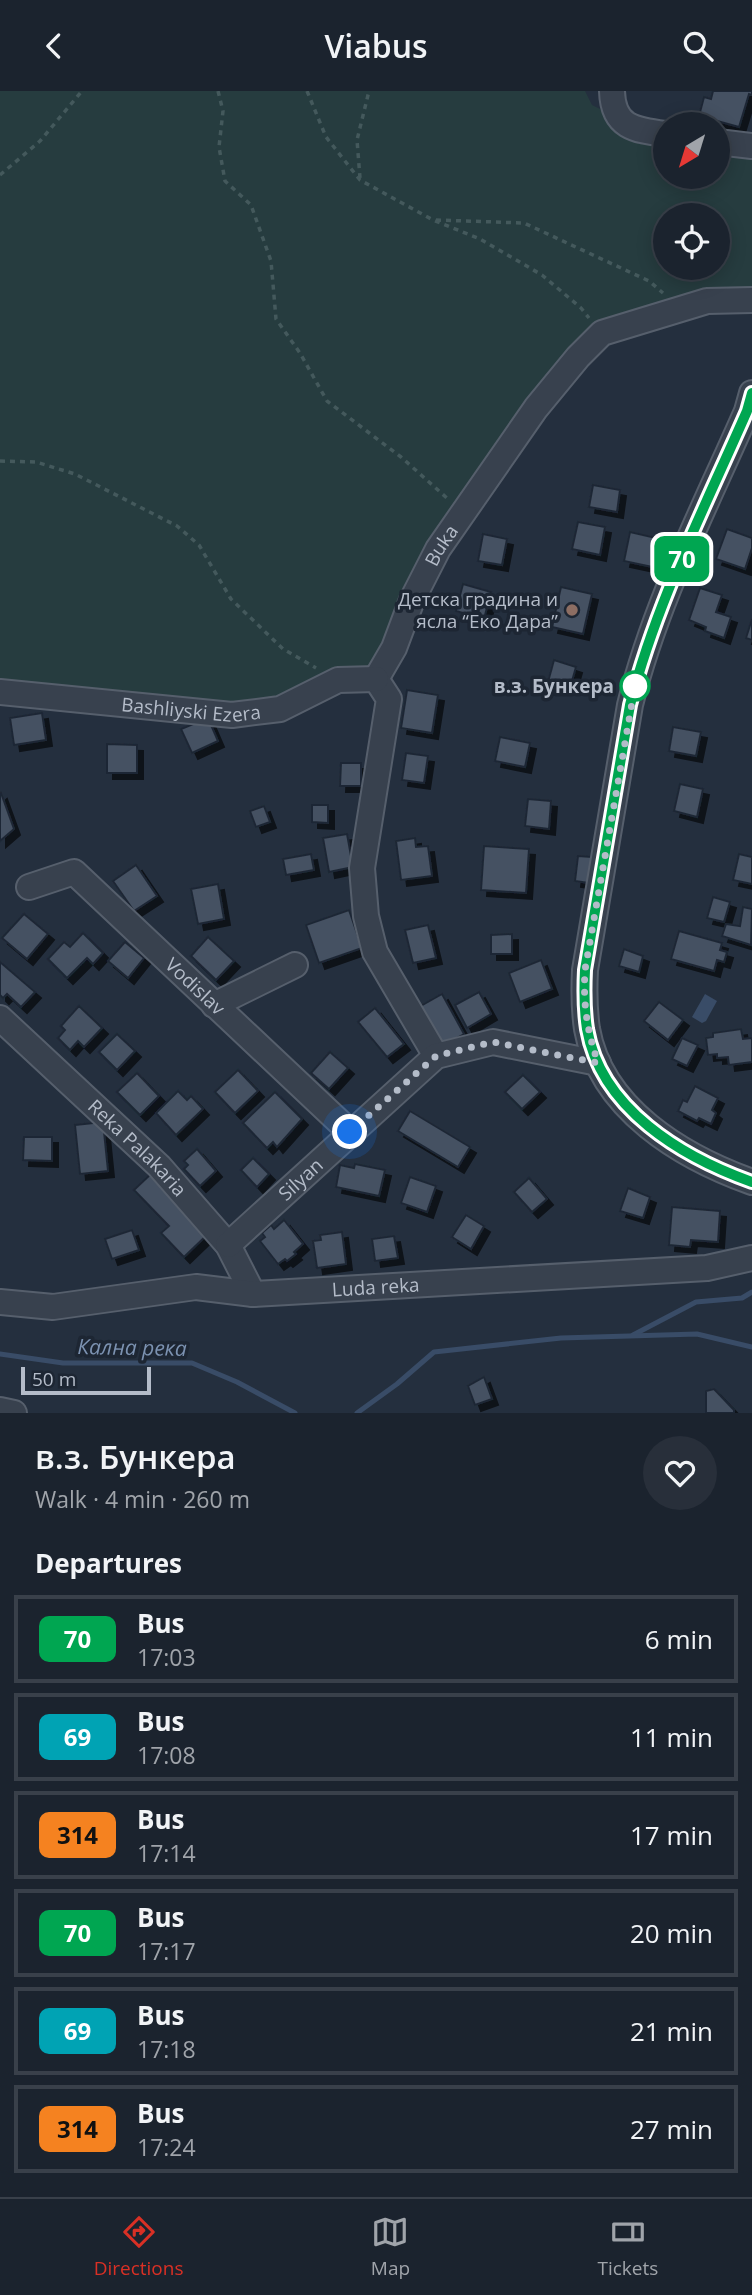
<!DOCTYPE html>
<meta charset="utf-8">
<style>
body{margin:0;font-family:"Open Sans",sans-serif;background:#282f3a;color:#f1f3f6;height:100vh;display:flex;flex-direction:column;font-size:26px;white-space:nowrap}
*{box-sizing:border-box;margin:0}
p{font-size:23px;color:#a0a4aa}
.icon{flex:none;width:38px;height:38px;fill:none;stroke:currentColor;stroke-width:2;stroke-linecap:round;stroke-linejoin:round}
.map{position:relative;height:1322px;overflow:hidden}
.details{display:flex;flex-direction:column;background:#1b232e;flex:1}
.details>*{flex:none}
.badge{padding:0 14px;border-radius:10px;font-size:24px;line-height:46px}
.needle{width:46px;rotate:218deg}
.controls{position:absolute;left:653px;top:21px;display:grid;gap:14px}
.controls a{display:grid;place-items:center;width:77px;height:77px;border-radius:50%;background:#1b232e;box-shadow:0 4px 18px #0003,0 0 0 2px #39404a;font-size:35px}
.scale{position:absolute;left:21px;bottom:18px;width:130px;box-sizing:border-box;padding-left:7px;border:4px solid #b4bcc9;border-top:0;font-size:19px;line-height:24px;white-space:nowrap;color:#b4bcc9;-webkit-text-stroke:5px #1d2633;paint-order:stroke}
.you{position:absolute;width:35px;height:35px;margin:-18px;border:5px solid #fff;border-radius:50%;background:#1a73e8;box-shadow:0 0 0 10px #1a73e833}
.map>.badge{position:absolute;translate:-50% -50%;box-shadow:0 0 0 4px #fff}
h2{padding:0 35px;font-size:26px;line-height:63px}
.round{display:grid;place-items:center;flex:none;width:74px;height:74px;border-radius:37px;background:#282f3a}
.head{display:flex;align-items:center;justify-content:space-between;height:119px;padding:0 35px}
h1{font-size:33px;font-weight:600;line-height:52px}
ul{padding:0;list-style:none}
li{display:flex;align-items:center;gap:21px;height:88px;margin:0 14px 10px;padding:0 21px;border:4px solid #39404a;border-radius:0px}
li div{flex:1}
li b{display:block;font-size:26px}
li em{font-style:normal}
li .badge{min-width:77px;font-weight:700;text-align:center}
header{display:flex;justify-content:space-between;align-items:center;height:91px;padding:0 35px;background:#1b232e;font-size:32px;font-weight:600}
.tab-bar{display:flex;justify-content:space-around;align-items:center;height:98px;border-top:2px solid #39404a;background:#1b232e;font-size:19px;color:#a0a4aa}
.tab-bar a{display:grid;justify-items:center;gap:4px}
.tab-bar .active{color:#d93025}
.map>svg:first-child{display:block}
</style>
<header><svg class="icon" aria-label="back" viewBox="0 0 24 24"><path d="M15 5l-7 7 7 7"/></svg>Viabus<svg class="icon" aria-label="search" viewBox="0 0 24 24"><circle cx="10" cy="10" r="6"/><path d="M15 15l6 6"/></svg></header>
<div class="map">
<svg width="752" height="1322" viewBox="0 0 752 1322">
<defs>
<filter id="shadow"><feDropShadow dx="6" dy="6" stdDeviation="0" flood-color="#0009"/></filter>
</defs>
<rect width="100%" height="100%" fill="#242f3e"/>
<path fill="#263c3f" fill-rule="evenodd" d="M0,0H585L592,14L645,40L665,43V86H718V51L752,55V209L601,242L488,388L376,588L280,618L0,601ZM665,124H718V177H665Z"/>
<path fill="#394c67" d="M705,903L717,910L706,930L702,932L692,926Z"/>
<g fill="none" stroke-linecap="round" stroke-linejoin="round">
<g stroke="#394c67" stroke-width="5">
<path d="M633,1244L696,1211L742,1207L752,1201"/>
<path d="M0,1263L63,1272H192L237,1291L295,1322"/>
<path d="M357,1322L397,1293L434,1261L561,1247L697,1243L752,1256"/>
</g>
</g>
<g fill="#455162" stroke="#1f2835" stroke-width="2" filter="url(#shadow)">
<path d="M713,0H752V4L749,3L739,36L699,25L704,6L711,8Z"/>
<path d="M593,394L620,399L617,421L589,416Z"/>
<path d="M578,431L605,436L600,464L572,458Z"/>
<path d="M727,438L752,447V457L745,478L716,468Z"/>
<path d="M630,441L669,450L662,478L624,470Z"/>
<path d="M483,443L507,448L502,474L478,470Z"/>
<path d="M463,493L491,501L484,528L456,520Z"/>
<path d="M561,496L592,503L583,543L552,536Z"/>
<path d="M700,497L722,504L716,521L731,526L724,547L705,540L706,536L689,529Z"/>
<path d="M752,528V549L746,547Z"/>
<path d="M554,569L576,576L570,597L548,591Z"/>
<path d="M407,599L438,604L432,642L401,637Z"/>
<path d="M42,622L46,649L14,654L10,627Z"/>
<path d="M208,627L218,650L192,662L181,638Z"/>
<path d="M673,636L701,641L696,665L669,660Z"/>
<path d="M500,646L530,652L525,676L495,670Z"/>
<path d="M107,653L137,654V682H107Z"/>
<path d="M406,662L428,665L424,692L402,689Z"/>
<path d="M341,672H361V695H340Z"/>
<path d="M680,693L703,698L697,726L674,720Z"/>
<path d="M1,702L14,738L0,750V703Z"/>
<path d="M528,708L551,710L549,738L525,735Z"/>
<path d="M312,714H328V732L312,731Z"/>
<path d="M264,715L270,731L256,736L250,720Z"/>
<path d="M347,743L353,776L329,781L323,747Z"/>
<path d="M415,747L416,756L428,755L432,785L401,789L396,750Z"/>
<path d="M484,755L529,758L526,802L481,799Z"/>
<path d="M311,763L314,779L286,784L283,768Z"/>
<path d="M739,763L752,766V793L733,789Z"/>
<path d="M578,765L592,766L589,792L575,790Z"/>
<path d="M136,774L157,805L134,820L113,790Z"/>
<path d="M218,793L224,828L198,833L191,798Z"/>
<path d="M713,806L730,811L724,831L707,827Z"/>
<path d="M743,816L752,818L751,854L722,845L726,833L740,835Z"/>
<path d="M349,819L362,857L319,872L306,834Z"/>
<path d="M24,823L48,843L27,868L2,847Z"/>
<path d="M428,834L436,867L413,872L405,839Z"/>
<path d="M679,840L722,852L720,859L727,861L724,871L717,869L714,880L671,868Z"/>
<path d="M83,842L103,862L93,873L87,867L67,887L48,868L64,851L70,856Z"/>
<path d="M512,843V863H491V844Z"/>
<path d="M208,846L234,870L216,889L191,865Z"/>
<path d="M125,851L144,867L128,887L108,870Z"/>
<path d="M624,858L643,865L639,881L619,875Z"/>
<path d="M541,869L552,898L520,911L509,882Z"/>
<path d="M0,871L35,901L21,916L7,903L3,907L0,904Z"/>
<path d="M479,901L491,923L467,937L455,914Z"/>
<path d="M442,903L464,943L441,956L419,916Z"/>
<path d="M659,911L683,929L668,949L644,930Z"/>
<path d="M79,915L102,937L84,956L78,950L70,959L58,947L65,939L61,935Z"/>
<path d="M375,917L404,953L387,966L358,931Z"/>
<path d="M741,938L743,948L752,947V971L729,974L728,966L717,967V963L708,964L706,947L713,946V942Z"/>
<path d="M117,943L135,960L117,979L99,961Z"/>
<path d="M682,947L698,954L687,975L672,968Z"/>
<path d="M330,961L348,977L329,998L311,982Z"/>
<path d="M238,979L258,1000L235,1022L215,1001Z"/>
<path d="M137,982L159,1005L140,1024L117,1001Z"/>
<path d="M523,984L540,1001L522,1018L505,1001Z"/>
<path d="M695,995L718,1007L712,1019L716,1022L711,1033L699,1027L697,1030L678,1020L683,1009L687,1011Z"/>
<path d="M178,1000L187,1009L191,1005L203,1018L176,1044L156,1022Z"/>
<path d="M275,1001L302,1028L277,1056L273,1051L267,1057L243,1032Z"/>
<path d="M410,1020L470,1056L458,1076L398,1040Z"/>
<path d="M103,1031L108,1080L80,1083L75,1034Z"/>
<path d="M24,1046H52V1070L23,1069Z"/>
<path d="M197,1058L216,1080L200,1095L184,1078L188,1074L184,1070Z"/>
<path d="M253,1067L269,1083L257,1096L241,1079Z"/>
<path d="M355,1073L385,1079L379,1105L336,1096L340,1074L354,1077Z"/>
<path d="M153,1081L211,1140L184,1166L161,1142L169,1135L134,1099Z"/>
<path d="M410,1086L436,1095L427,1121L401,1112Z"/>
<path d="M529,1087L547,1108L532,1121L514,1101Z"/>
<path d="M628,1097L650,1106L643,1127L620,1120Z"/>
<path d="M672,1116L720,1120L718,1151L691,1149L690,1156L669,1154Z"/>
<path d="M466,1124L484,1135L471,1158L452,1146Z"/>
<path d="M284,1129L303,1153L294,1161L296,1163L287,1170L285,1168L278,1173L260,1150L265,1146L262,1142L271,1134L274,1138Z"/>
<path d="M132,1139L139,1159L112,1168L105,1148Z"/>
<path d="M342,1141L346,1173L317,1177L313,1150L321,1149L320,1144Z"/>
<path d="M394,1145L398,1167L375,1170L372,1148Z"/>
<path d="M484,1286L492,1308L475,1314L468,1295Z"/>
<path d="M714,1298L734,1319V1322H706V1300Z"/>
</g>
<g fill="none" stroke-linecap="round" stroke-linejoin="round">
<defs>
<g id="minor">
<path d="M612,0C613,36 634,39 665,43"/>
<path d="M718,51L752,55"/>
<path d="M752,302L747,320C705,416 655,512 630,614L585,879C584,899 584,918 587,938C601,1018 682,1066 752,1091"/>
<path id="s1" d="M376,588L394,557L412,509L438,458L536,317L578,266L602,242L707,210L752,209"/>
<path d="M376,588L389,608L362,777L366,825L375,861L436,965"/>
<path id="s2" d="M0,601L232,624L280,618L338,589L376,588"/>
<path id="s3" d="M29,796L74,781L350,1041"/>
<path d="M214,914L295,874"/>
<path id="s4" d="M0,927L159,1075L228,1154L253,1203"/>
<path id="s5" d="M228,1154L436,965L493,951L598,972"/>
<path id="s6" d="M0,1211L53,1216L196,1196L253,1203L707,1177L752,1167"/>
<path d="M0,1319L14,1322"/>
</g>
</defs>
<use href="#minor" stroke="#565f6c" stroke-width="28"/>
<g stroke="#44595c" stroke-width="3.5" stroke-dasharray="5 5" stroke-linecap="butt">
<path d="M218,0L223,20L219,56L225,90L251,114L271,170L276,228L300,262L327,310L401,366L448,408"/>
<path d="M307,0L326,46L360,89L433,129L480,148L542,184L581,217L589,227"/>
<path d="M0,84L40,50L82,0"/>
<path d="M360,87L357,49L369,0"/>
<path d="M436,129L524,132L649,190L663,202"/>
<path d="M0,370L36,371L75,383L177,435L199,454L231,508L283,558L316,577"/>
</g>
<use href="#minor" stroke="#38414e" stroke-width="24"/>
</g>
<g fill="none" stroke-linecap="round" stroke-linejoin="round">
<defs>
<path id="line" d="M752,302L747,320C705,416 656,512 630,614L585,879C584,899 584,918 587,938C601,1018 682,1066 752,1091"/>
</defs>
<use href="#line" stroke="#fff" stroke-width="16"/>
<use href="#line" stroke="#00a651" stroke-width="10"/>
<path stroke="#b4bcc9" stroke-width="7" stroke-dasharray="0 12.6" d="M350,1041L436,965L493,951L598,972C587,939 583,914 585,879L635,595"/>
</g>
<circle fill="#8d6e63" stroke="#1d2633" stroke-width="2.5" cx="572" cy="519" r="7"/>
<circle fill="#fff" stroke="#00a651" stroke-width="3.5" cx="635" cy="595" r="14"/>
<g text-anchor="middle" stroke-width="7" stroke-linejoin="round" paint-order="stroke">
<g font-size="19" fill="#b4bcc9" stroke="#1d2633">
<text dy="7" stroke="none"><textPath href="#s1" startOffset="149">Buka</textPath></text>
<text dy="7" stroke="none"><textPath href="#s2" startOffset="192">Bashliyski Ezera</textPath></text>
<text dy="7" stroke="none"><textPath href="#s3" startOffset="214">Vodislav</textPath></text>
<text dy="7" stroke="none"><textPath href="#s4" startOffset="189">Reka Palakaria</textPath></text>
<text dy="7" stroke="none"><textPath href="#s5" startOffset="98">Silyan</textPath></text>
<text dy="7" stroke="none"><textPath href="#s6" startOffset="378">Luda reka</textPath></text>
</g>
<g font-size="19" fill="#b4bcc9" stroke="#1d2633" text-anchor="end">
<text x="558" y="515">Детска градина и<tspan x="558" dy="22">ясла “Еко Дара”</tspan></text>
</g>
<g font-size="19" font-weight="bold" fill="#b4bcc9" stroke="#1d2633" text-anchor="end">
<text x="614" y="602">в.з. Бункера</text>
</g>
<g font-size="21" font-style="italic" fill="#7c92b1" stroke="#1d2633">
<text transform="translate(132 1257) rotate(1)" y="7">Кална река</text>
</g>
</g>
</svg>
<div class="controls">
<a><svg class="needle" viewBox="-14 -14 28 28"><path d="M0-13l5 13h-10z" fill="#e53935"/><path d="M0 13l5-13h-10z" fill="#a0a4aa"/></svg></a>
<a><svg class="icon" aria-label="locate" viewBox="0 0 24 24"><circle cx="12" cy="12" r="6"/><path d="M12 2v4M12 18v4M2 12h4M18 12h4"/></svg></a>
</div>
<div class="scale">50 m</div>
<div class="you" style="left:350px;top:1041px"></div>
<b class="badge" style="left:682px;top:468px;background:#00a651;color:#fff">70</b>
</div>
<section class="details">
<div class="head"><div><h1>в.з. Бункера</h1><p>Walk · 4 min · 260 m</p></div><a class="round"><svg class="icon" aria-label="heart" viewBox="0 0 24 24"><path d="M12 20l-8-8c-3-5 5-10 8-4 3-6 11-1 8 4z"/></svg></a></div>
<h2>Departures</h2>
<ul>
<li><span class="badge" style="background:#00a651;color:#fff">70</span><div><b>Bus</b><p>17:03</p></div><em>6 min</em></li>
<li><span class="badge" style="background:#00a3b4;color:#fff">69</span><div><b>Bus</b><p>17:08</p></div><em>11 min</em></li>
<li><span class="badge" style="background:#f58220;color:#111">314</span><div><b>Bus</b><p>17:14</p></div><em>17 min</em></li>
<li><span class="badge" style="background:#00a651;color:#fff">70</span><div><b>Bus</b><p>17:17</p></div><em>20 min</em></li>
<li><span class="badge" style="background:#00a3b4;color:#fff">69</span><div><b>Bus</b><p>17:18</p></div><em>21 min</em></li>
<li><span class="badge" style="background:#f58220;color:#111">314</span><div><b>Bus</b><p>17:24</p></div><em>27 min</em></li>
</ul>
</section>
<nav class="tab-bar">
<a class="active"><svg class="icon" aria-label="directions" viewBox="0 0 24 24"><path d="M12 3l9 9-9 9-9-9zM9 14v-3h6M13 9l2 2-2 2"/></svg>Directions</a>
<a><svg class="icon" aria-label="map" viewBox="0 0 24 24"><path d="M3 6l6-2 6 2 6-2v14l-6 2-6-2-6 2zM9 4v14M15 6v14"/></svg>Map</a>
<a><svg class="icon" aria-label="tickets" viewBox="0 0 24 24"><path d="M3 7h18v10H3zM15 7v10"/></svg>Tickets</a>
</nav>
